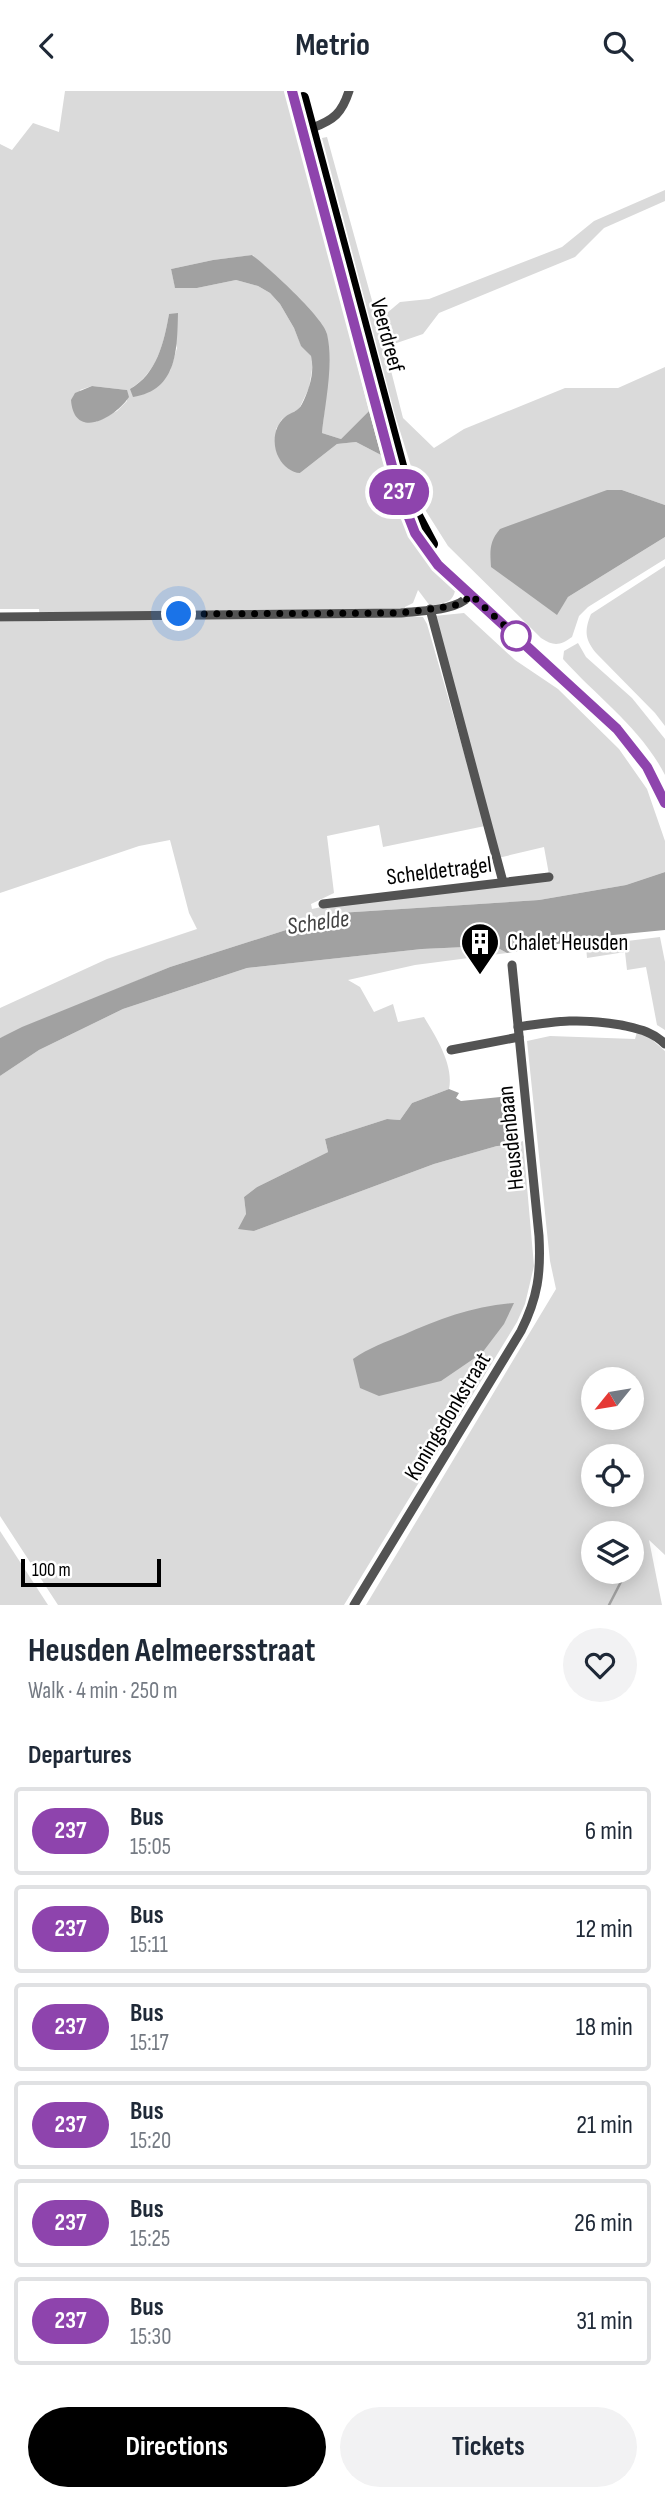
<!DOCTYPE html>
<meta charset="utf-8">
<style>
body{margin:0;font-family:"Sofia Sans Condensed",sans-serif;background:#f2f2f3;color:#1f2937;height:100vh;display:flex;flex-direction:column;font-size:26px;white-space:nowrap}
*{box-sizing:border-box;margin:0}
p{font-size:23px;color:#747a83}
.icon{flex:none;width:38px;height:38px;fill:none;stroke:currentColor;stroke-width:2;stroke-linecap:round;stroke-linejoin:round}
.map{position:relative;height:1514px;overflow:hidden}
.details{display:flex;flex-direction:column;background:#fff;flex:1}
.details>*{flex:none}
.badge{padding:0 14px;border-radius:23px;font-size:24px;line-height:46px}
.needle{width:46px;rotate:240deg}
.tools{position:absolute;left:581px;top:1276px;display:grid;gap:14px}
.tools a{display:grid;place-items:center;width:63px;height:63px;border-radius:50%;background:#fff;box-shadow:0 4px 18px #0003;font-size:35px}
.scale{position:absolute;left:21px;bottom:18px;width:140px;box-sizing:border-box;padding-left:7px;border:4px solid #000;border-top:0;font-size:19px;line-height:24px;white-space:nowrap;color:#000;-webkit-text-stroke:5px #fff;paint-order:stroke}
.you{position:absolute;width:35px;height:35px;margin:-18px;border:5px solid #fff;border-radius:50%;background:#1a73e8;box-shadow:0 0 0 10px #1a73e833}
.map>.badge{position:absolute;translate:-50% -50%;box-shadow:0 0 0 4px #fff}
h2{padding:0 28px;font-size:26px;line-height:63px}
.round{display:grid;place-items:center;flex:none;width:74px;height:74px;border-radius:37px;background:#f2f2f3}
.summary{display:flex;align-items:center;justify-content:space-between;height:119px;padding:0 28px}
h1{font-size:33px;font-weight:700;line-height:52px}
.action{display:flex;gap:14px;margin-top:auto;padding:14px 28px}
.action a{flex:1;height:80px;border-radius:42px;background:#000;color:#fff;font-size:28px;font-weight:700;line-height:80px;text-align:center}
.action a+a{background:#f2f2f3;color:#1f2937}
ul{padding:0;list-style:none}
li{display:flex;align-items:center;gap:21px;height:88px;margin:0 14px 10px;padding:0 14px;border:4px solid #e0e1e3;border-radius:7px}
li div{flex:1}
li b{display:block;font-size:26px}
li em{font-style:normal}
li .badge{min-width:77px;font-weight:700;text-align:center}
header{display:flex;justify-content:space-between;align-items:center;height:91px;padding:0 28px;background:#fff;font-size:32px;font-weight:700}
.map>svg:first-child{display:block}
</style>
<header><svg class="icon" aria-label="back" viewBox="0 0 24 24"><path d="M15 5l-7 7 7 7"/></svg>Metrio<svg class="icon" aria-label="search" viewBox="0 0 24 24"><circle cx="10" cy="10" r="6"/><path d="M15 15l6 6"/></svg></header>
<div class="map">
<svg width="665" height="1514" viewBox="0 0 665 1514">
<rect width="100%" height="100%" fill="#fff"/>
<g fill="#dadada" fill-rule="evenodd">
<path d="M65,0H288L369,320L341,348L322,342L328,284L253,164L213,169L171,178L175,196L197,197L236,189L258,195L270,202L280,213L294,237L301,254L311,265L313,272L309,297L299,318L282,328L276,338L300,382L337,353L356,351L381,364C400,426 408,453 455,500C452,513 442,512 430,515L418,499L413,512L405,516L407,525L423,526L427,533L485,735L383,756L379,734L327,745L334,802L311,813L312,818L335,813L550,789L544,756L498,767L434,525L464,522L515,569L558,598L619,658L647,698L665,750V781L626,794L539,809L339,822L170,876L0,947V917L107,868L197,838L189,822L170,749L139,755L0,802V531L40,530L39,518H0V53L12,59L33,32L59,41ZM169,223L177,257L170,280L130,298C157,282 164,252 169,223ZM92,295L127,299V310L117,320L96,331L80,299Z"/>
<path d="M327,46L376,224L387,222L400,211L429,208L562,156L594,130L665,99V110L604,137L575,166L439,222L423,243L385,256L403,327L434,357L464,338L565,297H618L665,276V414L622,399L556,523L568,506L665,446V468L588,516L579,525L572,546C560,555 553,555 541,547L448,455L424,417L395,324L322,47Z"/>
<path d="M665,475V635L655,622L597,563C585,549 584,540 591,523Z"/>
<path d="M578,552L586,566L632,607L665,648V684C641,637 597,606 563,568L564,560Z"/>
<path d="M660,846L665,871V939L657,934L646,876L627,879L625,861L587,867L586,855Z"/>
<path d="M488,855L496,856L507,862L415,874L348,889L360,896L374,921L393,913L398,931L424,926C436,946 454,974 449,998L412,1012L400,1029L387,1028L325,1048L328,1061L257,1096L244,1106L246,1123L244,1131L254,1140L434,1073L497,1055L513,1054L523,1050L534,1175L525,1213L517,1231L344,1514H58L0,1425V985L39,959L123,918L247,877L422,858Z"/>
<path d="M637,941L649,946L665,960V1464L649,1449L662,1514H366L556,1198L550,1170L527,950L550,945L635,948ZM593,1288H632V1326H593ZM593,1365H632V1404H593ZM593,1442H632V1480H593Z"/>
<path d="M0,1440L48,1514H0Z"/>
</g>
<g fill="#a1a1a1">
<path d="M252,164C268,176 324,227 327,243C334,273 325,312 322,342L341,348L369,320L381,364L356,351L337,353L300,382C292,382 283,375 279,367C272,355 273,336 285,326C291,321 298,321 302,313C309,299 315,281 311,265L301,255L294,237L280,213L270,202L258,195L236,189L197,197H175L171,178L213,169Z"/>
<path d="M178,222C177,258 178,299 133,306L130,298C157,283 164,251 169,223Z"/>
<path d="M92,295L127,299L129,306C115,327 74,350 71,309L75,302Z"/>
<path d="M607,399H622L665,414V446L568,506L557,524L491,476C490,460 489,451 500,438Z"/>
<path d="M665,781V839L603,845L507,862L496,856L488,855L422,858L247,877L123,918L39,959L0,985V947L22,936L170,876L339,822L539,809L626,794Z"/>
<path d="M449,998L459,1002L456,1007L461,1010L511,1005L513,1054L497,1055L434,1073L254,1140L238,1138L246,1123L244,1106L257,1096L328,1061L325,1048L387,1028L400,1029L412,1012Z"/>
<path d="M514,1212L504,1233L482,1262L441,1290L379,1305L360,1297L353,1268C369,1257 385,1251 403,1244C439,1228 474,1215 514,1212Z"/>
</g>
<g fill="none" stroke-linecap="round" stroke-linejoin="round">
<path stroke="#a1a1a1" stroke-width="2.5" d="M609,1514L625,1483"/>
<g stroke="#535353" stroke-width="9">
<path d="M312,37C334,29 342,22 349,0"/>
<path d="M430,518L503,791"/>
<path d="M0,526L401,522C424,519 454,521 471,504"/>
<path d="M323,813L549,786"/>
<path d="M518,936C559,930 579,927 621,934C638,938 652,940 665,953"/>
<path d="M451,959L519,946"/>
<path d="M354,1514L521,1240C538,1206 541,1182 539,1145L512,874"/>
</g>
<g stroke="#000" stroke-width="12">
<path d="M292,0L399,401L415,441L438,474L617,638L647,676L665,712"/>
<path d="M303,7L408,401L414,419L432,453"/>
</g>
</g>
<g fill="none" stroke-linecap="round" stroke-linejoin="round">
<defs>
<path id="line" d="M292,0L399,401L415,442L438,474L617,638L647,676L665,712"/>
</defs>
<use href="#line" stroke="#fff" stroke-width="16"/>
<use href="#line" stroke="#8e44ad" stroke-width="10"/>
<path stroke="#000" stroke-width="7" stroke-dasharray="0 12.6" d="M179,523L401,522L453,515L465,510L471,504L516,545"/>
</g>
<defs>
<symbol id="building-pin" viewBox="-11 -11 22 30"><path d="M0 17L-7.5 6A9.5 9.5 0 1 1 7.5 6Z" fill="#000" stroke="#fff"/><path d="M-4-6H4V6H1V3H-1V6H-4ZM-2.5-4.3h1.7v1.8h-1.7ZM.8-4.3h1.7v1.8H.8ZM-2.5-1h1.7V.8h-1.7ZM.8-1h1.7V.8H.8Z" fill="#fff"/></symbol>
</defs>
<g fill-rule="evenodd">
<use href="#building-pin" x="458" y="829" width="44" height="60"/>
</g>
<circle fill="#fff" stroke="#8e44ad" stroke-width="3.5" cx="516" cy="545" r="14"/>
<g text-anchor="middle" stroke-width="5" stroke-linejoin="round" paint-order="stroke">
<g font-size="23" fill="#000" stroke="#fff">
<text transform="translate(388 244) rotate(75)" y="8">Veerdreef</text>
<text transform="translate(439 779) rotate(-7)" y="8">Scheldetragel</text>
<text transform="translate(510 1047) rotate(-96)" y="8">Heusdenbaan</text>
<text transform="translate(447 1325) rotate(-59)" y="8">Koningsdonkstraat</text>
</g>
<g font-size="23" fill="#000" stroke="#fff" text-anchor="start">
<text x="507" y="859">Chalet Heusden</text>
</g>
<g font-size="24" font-style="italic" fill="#424242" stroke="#fff">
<text transform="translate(318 831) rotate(-8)" y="8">Schelde</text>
</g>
</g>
</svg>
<div class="tools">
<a><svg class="needle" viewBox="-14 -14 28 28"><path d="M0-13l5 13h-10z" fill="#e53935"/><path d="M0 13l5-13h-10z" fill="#747a83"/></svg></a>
<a><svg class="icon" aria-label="locate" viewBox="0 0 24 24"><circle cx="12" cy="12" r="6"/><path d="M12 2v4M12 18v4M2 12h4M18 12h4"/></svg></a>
<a><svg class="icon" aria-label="layers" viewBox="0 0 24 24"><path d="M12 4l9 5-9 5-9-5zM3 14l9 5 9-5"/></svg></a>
</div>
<div class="scale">100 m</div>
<div class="you" style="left:179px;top:523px"></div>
<b class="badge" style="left:399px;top:401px;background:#8e44ad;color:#fff">237</b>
</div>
<section class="details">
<div class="summary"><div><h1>Heusden Aelmeersstraat</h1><p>Walk · 4 min · 250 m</p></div><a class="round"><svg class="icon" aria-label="heart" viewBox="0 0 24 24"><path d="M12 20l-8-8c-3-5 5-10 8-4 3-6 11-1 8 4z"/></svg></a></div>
<h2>Departures</h2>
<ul>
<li><span class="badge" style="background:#8e44ad;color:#fff">237</span><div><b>Bus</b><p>15:05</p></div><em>6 min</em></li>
<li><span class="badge" style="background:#8e44ad;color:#fff">237</span><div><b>Bus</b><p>15:11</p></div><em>12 min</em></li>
<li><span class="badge" style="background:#8e44ad;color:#fff">237</span><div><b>Bus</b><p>15:17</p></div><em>18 min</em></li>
<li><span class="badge" style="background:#8e44ad;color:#fff">237</span><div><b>Bus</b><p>15:20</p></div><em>21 min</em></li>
<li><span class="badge" style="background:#8e44ad;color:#fff">237</span><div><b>Bus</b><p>15:25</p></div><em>26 min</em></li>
<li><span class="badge" style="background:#8e44ad;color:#fff">237</span><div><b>Bus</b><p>15:30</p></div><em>31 min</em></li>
</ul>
<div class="action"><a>Directions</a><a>Tickets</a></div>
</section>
